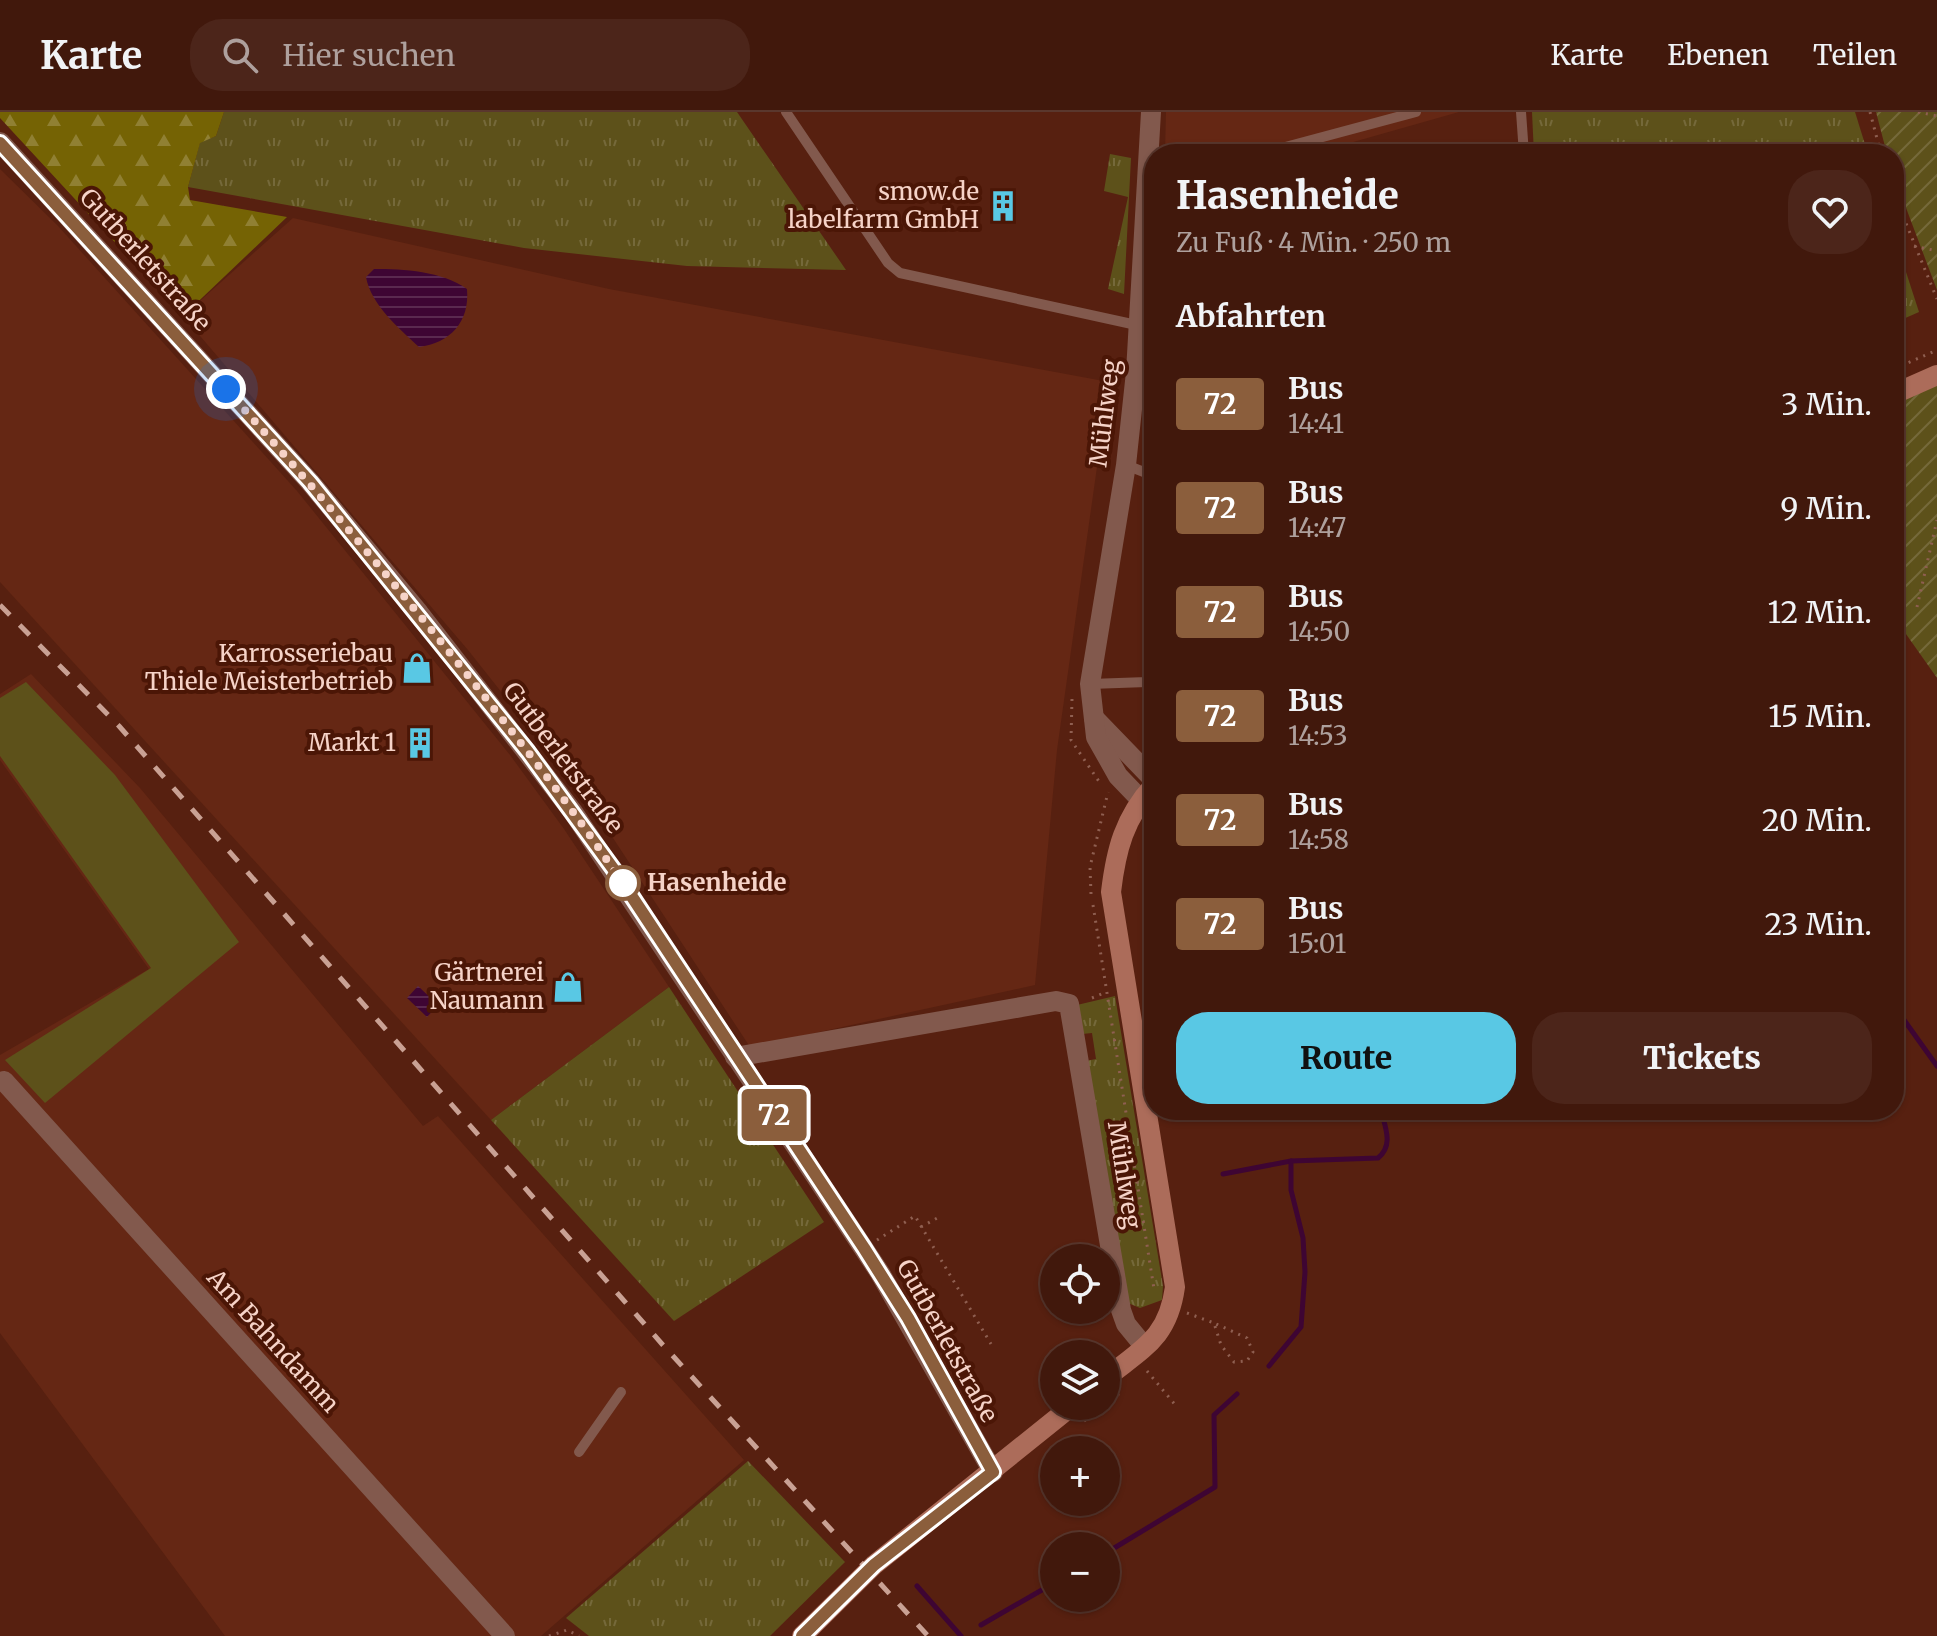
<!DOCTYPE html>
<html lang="de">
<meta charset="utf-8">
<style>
body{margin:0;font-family:Merriweather,serif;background:#4c251a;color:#f1f3f6;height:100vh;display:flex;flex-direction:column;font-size:30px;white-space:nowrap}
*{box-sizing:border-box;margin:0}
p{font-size:26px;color:#aea09d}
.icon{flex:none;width:44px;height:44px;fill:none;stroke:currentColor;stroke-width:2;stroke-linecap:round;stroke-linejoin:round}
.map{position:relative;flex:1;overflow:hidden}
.side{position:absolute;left:1144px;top:32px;width:760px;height:976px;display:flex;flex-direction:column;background:#41180c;border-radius:32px;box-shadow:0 2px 6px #0004,0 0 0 2px #5a372d}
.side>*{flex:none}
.badge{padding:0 16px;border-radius:6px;font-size:28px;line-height:52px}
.fabs{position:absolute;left:1040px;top:1132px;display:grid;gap:16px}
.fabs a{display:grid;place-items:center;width:80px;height:80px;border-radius:50%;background:#41180c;box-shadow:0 2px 6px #0004,0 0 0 2px #5a372d;font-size:40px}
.you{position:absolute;width:40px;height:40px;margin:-20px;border:6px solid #fff;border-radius:50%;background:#1a73e8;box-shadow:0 0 0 12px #1a73e833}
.map>.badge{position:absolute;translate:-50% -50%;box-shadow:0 0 0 4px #fff}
h2{padding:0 32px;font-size:30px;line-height:72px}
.round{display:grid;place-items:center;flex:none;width:84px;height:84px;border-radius:32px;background:#4c251a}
.headline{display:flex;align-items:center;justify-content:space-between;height:136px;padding:0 32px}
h1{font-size:38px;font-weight:800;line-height:60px}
.button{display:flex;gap:16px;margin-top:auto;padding:16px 32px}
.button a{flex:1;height:92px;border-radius:32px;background:#59c8e4;color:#111;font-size:32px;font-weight:800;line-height:92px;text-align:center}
.button a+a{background:#4c251a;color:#f1f3f6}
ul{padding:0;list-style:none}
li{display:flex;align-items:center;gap:24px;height:104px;padding:0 32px}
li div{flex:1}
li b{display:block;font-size:30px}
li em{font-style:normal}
li .badge{min-width:88px;font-weight:700;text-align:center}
header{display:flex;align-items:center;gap:48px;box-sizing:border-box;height:112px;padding:0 40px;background:#41180c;border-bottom:2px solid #5a372d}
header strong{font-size:38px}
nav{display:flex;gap:44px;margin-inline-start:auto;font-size:28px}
.search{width:560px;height:72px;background:#4c251a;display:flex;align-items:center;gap:20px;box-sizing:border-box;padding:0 28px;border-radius:32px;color:#aea09d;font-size:30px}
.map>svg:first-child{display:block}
</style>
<header>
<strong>Karte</strong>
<div class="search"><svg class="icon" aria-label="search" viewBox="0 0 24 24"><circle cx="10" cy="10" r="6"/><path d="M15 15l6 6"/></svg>Hier suchen</div>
<nav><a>Karte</a><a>Ebenen</a><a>Teilen</a></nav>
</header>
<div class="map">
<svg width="1937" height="1524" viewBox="0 0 1937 1524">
<defs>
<pattern id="grass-tufts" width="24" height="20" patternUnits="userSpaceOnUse" patternTransform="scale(2)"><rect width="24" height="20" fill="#5d511a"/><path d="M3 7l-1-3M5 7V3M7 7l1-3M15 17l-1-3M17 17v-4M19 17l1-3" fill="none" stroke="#75693a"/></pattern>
<pattern id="forest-firs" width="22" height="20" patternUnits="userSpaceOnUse" patternTransform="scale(2)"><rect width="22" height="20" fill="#756304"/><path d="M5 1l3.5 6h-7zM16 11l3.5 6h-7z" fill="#908033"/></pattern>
<pattern id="garden-furrows" width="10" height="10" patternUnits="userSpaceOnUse" patternTransform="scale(2)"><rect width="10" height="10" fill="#5d511a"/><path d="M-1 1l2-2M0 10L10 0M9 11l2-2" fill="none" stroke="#75693a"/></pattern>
<pattern id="water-rules" width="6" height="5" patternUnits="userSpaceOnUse" patternTransform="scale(2)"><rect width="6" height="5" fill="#3e0533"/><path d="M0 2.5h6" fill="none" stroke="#5a294f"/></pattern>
</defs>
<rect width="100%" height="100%" fill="#572010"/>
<g fill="#652714">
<path d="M1166,0H1459L1311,42H1165Z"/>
<path d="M0,57L58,114L297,379L510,643L564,717L669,875L491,1008L0,470Z"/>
<path d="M293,106L609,177L1109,270L1057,638L1035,873L750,935L594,697L468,538L183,204Z"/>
<path d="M31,562L140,676L423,1014L438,1004L744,1348L541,1524H225L0,1221V943L149,857L0,648V582Z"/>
</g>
<g fill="url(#grass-tufts)">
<path d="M224,0H737L846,158L687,154L524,136L188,75L200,30L216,24Z"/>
<path d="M1532,0H1855L1868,42H1534Z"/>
<path d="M1110,42L1131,46L1124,182L1108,177L1128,85L1104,79Z"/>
<path d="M1894,123L1919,200L1894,211Z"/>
<path d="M669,875L824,1110L674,1209L491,1008Z"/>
<path d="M1115,884L1163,1174L1162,1188L1140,1196L1128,1191L1086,949L1096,947L1092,921L1082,922L1077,893Z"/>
<path d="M748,1349L845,1450L770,1524H589L566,1506Z"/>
</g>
<path fill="url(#forest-firs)" d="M0,0H224L216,24L200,31L188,75L190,88L287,105L183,204L0,6Z"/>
<path fill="#5d511a" d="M26,570L115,663L239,830L45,991L5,948L151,856L0,644V586Z"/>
<g fill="url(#garden-furrows)">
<path d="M1876,0H1937V178L1894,64V42H1887Z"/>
<path d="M1937,273V566L1894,505V291Z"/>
</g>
<g fill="url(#water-rules)">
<path d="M374,157C404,157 442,159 467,177C470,210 450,231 419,235C399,216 371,193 366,165Z"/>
<path d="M418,874L438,893L427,905L407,886Z"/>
</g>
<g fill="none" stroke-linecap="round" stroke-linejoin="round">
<g stroke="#3e0533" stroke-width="5">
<path d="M1894,894L1937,954"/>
<path d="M1223,1062L1291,1049"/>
<path d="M1269,1254L1301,1215L1305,1160L1303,1126L1291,1078V1049L1378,1046C1394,1033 1385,1015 1381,998"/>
<path d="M1106,1441L1215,1375L1214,1303L1237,1282"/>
<path d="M917,1474L961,1524"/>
<path d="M981,1513L1054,1471"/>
</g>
<g stroke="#8f5f51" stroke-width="3" stroke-dasharray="2 6" stroke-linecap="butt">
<path d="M1870,0L1881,42"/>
<path d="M1918,0L1937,4"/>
<path d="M1894,82L1937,187"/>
<path d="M1914,134L1937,139"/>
<path d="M1894,257L1937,238"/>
<path d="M1894,337L1903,298"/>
<path d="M1917,495L1937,408"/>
<path d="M1072,587L1071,628L1100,671"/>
<path d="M1091,782L1090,755L1108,680"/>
<path d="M1093,793L1154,1177"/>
<path d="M1092,886L1106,880"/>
<path d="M921,1115L939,1105"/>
<path d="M877,1128L915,1104L991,1232"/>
<path d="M1187,1201L1214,1211L1221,1233L1234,1250L1247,1249L1253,1240L1247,1226L1214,1211"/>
<path d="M1147,1259L1177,1295"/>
<path d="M1106,1292L1119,1282"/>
<path d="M1084,1309L1103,1294"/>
<path d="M549,1524L567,1518L579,1524"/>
</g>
<g stroke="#82594d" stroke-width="10">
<path d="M786,0L888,151L900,161L1141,214"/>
<path d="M1521,0L1524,42"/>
<path d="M1259,42L1416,0"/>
<path d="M1126,353L1154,364"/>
<path d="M1090,572L1147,570L1154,565"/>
<path d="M579,1340L621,1280"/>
</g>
<g stroke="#82594d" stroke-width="20">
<path d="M0,30L310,370L419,501L573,700L880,1161L993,1360"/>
<path d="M1094,606L1154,668"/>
<path d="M1141,688L1118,664L1096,625L1090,572L1126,353L1136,260L1151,0"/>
<path d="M735,945L1056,889L1069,892L1121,1198L1126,1212L1144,1234"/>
<path d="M4,969L505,1524"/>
</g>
<g stroke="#ac6c5a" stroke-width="20">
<path d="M1894,282L1937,263"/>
<path d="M1106,1266C1143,1236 1168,1226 1175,1175L1111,780C1116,738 1124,706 1154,673"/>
<path d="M802,1524L874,1453L1072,1294"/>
</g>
<path stroke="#c9a194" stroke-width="5" stroke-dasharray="14 14" stroke-linecap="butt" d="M0,493L119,614L662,1232L928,1524"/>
</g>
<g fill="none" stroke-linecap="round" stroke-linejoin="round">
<defs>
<path id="line" d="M0,31L310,370L528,640L617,762L864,1136L908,1206L993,1360L874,1453L802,1524"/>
</defs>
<use href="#line" stroke="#fff" stroke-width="18"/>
<use href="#line" stroke="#8b5e3c" stroke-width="12"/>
<path stroke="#f6d3c8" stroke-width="8" stroke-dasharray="0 14.4" d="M226,277C314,375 399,476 481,580C531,644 582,708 626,777L623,771"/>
</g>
<defs>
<symbol id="building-bare" viewBox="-9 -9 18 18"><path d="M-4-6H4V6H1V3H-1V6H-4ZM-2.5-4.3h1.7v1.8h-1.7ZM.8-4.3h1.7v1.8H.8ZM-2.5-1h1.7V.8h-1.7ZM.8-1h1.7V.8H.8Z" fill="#59c8e4" stroke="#4b1606" stroke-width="2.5" paint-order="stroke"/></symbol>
<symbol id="shop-bare" viewBox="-9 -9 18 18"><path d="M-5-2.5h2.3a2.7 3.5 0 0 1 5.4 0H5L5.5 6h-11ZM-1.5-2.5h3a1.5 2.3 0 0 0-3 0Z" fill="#59c8e4" stroke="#4b1606" stroke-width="2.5" paint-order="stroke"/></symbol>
</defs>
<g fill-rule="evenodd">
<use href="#building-bare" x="981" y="72" width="44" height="44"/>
<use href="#shop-bare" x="395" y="534" width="44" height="44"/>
<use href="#building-bare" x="398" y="609" width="44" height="44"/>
<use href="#shop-bare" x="546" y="853" width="44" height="44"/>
</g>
<circle fill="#fff" stroke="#8b5e3c" stroke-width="4" cx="623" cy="771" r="16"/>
<g text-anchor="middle" stroke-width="8" stroke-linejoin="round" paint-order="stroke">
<g font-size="24" fill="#f6d3c8" stroke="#4b1606" text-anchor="end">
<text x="979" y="88">smow.de<tspan x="979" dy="28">labelfarm GmbH</tspan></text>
<text x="393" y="550">Karrosseriebau<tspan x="393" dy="28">Thiele Meisterbetrieb</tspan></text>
<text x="396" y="639">Markt 1</text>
<text x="544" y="869">Gärtnerei<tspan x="544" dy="28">Naumann</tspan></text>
</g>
<g font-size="24" fill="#f6d3c8" stroke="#4b1606">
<text transform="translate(145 148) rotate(48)" y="8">Gutberletstraße</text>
<text transform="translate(1105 301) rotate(-83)" y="8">Mühlweg</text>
<text transform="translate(563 646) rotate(53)" y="8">Gutberletstraße</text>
<text transform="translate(1124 1063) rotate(81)" y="8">Mühlweg</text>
<text transform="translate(273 1229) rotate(48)" y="8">Am Bahndamm</text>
<text transform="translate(947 1229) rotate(61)" y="8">Gutberletstraße</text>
</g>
<g font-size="24" font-weight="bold" fill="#f6d3c8" stroke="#4b1606" text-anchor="start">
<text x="647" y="779">Hasenheide</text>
</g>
</g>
</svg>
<div class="fabs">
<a><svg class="icon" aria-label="locate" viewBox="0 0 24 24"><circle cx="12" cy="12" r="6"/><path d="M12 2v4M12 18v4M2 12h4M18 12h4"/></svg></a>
<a><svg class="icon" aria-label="layers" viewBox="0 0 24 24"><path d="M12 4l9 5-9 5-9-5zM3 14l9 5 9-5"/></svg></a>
<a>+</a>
<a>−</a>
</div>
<div class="you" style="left:226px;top:277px"></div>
<b class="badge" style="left:774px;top:1003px;background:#8b5e3c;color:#fff">72</b>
<section class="side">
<div class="headline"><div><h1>Hasenheide</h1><p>Zu Fuß · 4 Min. · 250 m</p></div><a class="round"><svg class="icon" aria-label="heart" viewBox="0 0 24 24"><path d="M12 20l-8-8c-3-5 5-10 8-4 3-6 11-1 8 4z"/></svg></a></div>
<h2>Abfahrten</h2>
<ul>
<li><span class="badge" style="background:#8b5e3c;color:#fff">72</span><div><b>Bus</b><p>14:41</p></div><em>3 Min.</em></li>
<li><span class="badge" style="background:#8b5e3c;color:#fff">72</span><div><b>Bus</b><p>14:47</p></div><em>9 Min.</em></li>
<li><span class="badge" style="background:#8b5e3c;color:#fff">72</span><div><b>Bus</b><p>14:50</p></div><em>12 Min.</em></li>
<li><span class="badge" style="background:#8b5e3c;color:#fff">72</span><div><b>Bus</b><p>14:53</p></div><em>15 Min.</em></li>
<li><span class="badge" style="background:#8b5e3c;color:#fff">72</span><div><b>Bus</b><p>14:58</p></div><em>20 Min.</em></li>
<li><span class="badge" style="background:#8b5e3c;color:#fff">72</span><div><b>Bus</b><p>15:01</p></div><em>23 Min.</em></li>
</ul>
<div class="button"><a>Route</a><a>Tickets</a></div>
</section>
</div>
